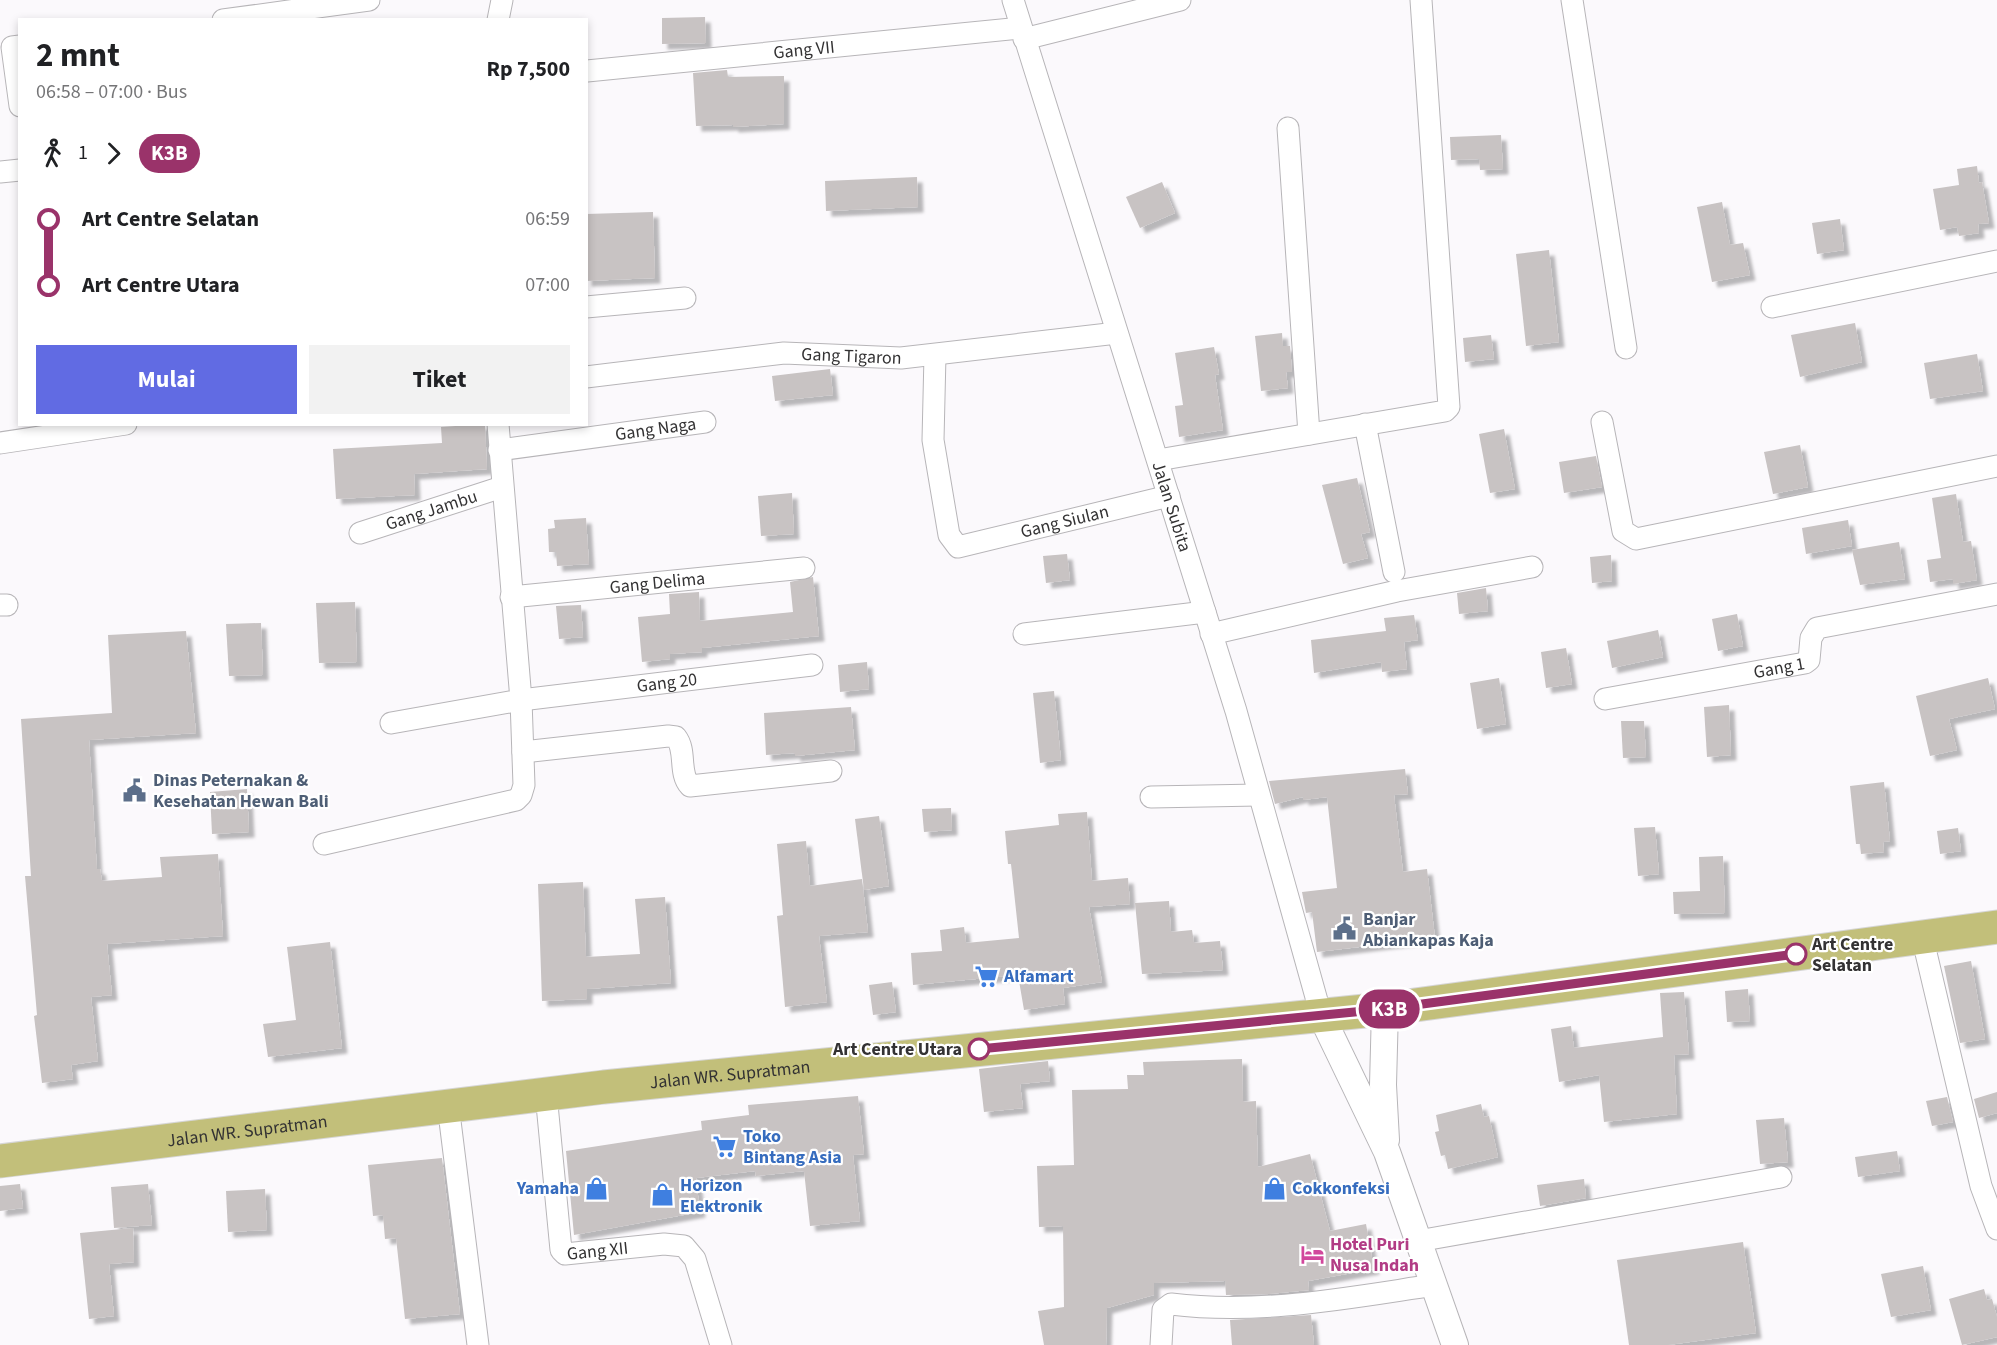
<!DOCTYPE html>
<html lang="id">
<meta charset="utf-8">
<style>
body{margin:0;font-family:"Source Sans 3",sans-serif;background:#f2f2f2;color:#202124;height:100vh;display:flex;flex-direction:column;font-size:22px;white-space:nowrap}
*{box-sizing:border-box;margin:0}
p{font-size:20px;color:#757577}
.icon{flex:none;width:33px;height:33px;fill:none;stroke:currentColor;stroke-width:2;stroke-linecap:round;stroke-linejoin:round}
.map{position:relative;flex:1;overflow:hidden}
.side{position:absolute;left:18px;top:18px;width:570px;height:408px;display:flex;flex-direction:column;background:#fff;border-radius:0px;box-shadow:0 3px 9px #0003}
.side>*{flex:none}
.badge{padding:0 12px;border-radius:20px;font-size:21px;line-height:39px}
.map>.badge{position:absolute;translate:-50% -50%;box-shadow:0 0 0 3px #fff}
.legs{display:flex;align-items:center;gap:9px;height:66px;padding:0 18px;font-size:20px}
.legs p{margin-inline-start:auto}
.summary{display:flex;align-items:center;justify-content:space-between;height:102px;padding:0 18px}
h1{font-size:33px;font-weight:700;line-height:45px}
.action{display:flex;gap:12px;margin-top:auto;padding:12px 18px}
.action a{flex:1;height:69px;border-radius:0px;background:#616be3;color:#fff;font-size:24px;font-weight:700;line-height:69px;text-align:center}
.action a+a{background:#f2f2f2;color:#202124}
ul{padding:0 18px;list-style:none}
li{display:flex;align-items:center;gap:21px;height:66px;font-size:22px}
li i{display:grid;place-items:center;width:9px;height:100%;margin:0 8px;background:currentColor}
li i::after{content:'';width:15px;height:15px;margin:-8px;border:4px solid;border-radius:50%;background:#fff}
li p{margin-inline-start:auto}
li:first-child i{background:linear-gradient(#0000 50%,currentColor 0)}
li:last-child i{background:linear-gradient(currentColor 50%,#0000 0)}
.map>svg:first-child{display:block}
</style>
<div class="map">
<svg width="1997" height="1345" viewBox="0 0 1997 1345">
<defs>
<filter id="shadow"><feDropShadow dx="5.5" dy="5.5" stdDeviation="1.5" flood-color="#0004"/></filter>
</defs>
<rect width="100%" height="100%" fill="#fbf9fc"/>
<g fill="#c8c3c3" filter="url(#shadow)">
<path d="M705,17L706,43L662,44V18Z"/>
<path d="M727,70L728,77L784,76V124L733,127V125L696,126L693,73Z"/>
<path d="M1501,135L1503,169L1480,170L1479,159L1451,160L1450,137Z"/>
<path d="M1977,166L1979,183L1982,182L1989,223L1978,224L1979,233L1959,236L1957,227L1940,230L1933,189L1959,185L1957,169Z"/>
<path d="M917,177L918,207L826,211L825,181Z"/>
<path d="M1162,182L1175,213L1140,228L1126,197Z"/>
<path d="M1722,202L1730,245L1743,243L1750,275L1712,282L1697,207Z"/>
<path d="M653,212L655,278L586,281V214Z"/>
<path d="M1840,219L1844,250L1817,254L1812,223Z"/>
<path d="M1549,250L1559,342L1526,346L1516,254Z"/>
<path d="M1855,323L1862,362L1800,377L1791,335Z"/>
<path d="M1282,333L1283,346H1290L1292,372H1286L1288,388L1261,391L1255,336Z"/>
<path d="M1491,335L1494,359L1465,362L1463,338Z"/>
<path d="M1214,347L1219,374L1215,375L1223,430L1179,437L1175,406L1183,405L1175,353Z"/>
<path d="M1977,354L1983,391L1930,399L1924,363Z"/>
<path d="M830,369L833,395L775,401L772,376Z"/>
<path d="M485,424L487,469L414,474L415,495L336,499L333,449L442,443L441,427Z"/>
<path d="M1504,429L1515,489L1490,493L1479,434Z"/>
<path d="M1800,445L1808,487L1773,494L1764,452Z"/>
<path d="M1596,456L1602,487L1564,493L1559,462Z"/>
<path d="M1357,478L1370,532L1361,534L1368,558L1343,564L1322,485Z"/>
<path d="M792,493L794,534L761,536L758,496Z"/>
<path d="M1956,494L1963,542L1971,541L1977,580L1953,584V579L1930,582L1927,560L1941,558L1932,498Z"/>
<path d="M586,518L589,564L557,566L556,552H549L548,529L555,528L554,520Z"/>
<path d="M1848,520L1852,546L1806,554L1802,528Z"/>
<path d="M1899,542L1905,579L1860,585L1852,550Z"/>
<path d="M1067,554L1070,580L1046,583L1043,556Z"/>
<path d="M1611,555L1612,581L1592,583L1590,557Z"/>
<path d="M813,577L819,636L702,648V652L670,654V659L642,662L638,617L670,614L669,594L699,592L700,621L793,612L790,582Z"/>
<path d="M1486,588L1488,611L1459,614L1457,593Z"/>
<path d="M355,602L357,662L319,663L316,603Z"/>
<path d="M581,605L583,637L559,639L556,606Z"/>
<path d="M1737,614L1743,646L1718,651L1712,619Z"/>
<path d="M1414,615L1418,640L1404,642L1407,669L1382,672L1381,662L1314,673L1311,640L1386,631L1384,618Z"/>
<path d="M261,623L263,675L229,676L226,624Z"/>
<path d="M1658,630L1663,657L1612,668L1607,641Z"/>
<path d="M186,631L196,733L89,740L97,869H100L102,881L162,877L160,857L218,854L223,936L107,944L112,995L91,997L98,1061L71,1065L73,1079L42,1083L34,1016L37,1015L25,876H31L21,719L112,713L108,635Z"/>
<path d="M1566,648L1572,684L1546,688L1541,652Z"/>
<path d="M867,662L869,689L840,692L838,665Z"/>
<path d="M1499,678L1506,724L1477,729L1470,683Z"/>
<path d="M1988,678L1995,709L1949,719L1957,750L1930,756L1916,696Z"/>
<path d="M1054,691L1061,760L1040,763L1033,693Z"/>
<path d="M1729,705L1731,755L1707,757L1704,707Z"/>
<path d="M851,707L855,750L795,756V753L766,755L764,713Z"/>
<path d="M1621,721H1644L1646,757L1623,758Z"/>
<path d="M1405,769L1408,794L1394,795L1403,872L1427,869L1435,938L1317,952L1312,912L1306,913L1302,892L1337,888L1327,797L1303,800V797L1275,804L1269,781Z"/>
<path d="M1884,782L1890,841L1883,842L1884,852L1861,854L1860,844H1856L1850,786Z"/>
<path d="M247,789L249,832L212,834L210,792Z"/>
<path d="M951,808L952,830L924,832L922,809Z"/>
<path d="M1087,812L1092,881L1128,878L1130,904L1089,907L1102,982L1063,988L1065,1004L1024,1010L1018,975L913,985L911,953L942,951L940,930L964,927L966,943L1019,938L1011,864H1008L1005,831L1059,825L1058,814Z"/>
<path d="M879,816L889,886L864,890L855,819Z"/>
<path d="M1655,827L1659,874L1638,876L1634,828Z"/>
<path d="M1958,828L1961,851L1940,854L1937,831Z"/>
<path d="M806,841L810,886L862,879L868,932L819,936L827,1002L785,1007L777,916L783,915L777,844Z"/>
<path d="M1723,856L1725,913L1674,914L1673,892L1700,891L1699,857Z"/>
<path d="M583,882L586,957L640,954L635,899L665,897L671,983L587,989V999L542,1001L538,884Z"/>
<path d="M1169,901L1171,932L1192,930L1194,943L1220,941L1223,970L1142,974L1135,903Z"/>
<path d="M330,942L342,1048L268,1057L263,1024L296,1020L287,947Z"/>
<path d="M1971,961L1985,1039L1960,1043L1944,966Z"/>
<path d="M892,982L896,1012L873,1015L869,985Z"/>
<path d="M1748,989L1750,1021L1727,1022L1725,991Z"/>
<path d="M1684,992L1689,1054L1674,1055L1677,1114L1604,1122L1599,1075L1559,1082L1551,1029L1571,1026L1574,1048L1663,1037L1660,993Z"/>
<path d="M1242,1059L1243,1102L1256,1101L1258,1167L1310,1154L1330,1231L1366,1224L1374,1269L1308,1281L1309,1290L1269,1294L1226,1295L1225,1281L1154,1283V1295L1107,1308L1106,1345H1044L1038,1311L1064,1307L1063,1226L1039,1227L1037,1166L1074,1165L1072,1090L1128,1089L1127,1075H1144L1143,1062Z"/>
<path d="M1048,1061L1050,1081L1020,1084L1023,1108L984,1112L979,1069Z"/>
<path d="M1997,1092V1113L1979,1118L1974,1099Z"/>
<path d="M858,1096L864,1154L853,1155L860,1221L810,1226L804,1171L756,1176L755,1171L696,1178L700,1212L574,1235L566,1151L702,1130L701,1121L749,1115L748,1105Z"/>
<path d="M1947,1097L1953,1122L1932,1126L1926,1101Z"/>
<path d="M1481,1104L1484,1117L1489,1116L1498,1157L1448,1169L1445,1155L1441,1156L1435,1132L1439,1131L1436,1115Z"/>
<path d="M1784,1118L1788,1162L1760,1164L1756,1120Z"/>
<path d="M1897,1151L1900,1171L1858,1177L1855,1157Z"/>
<path d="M442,1158L460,1314L405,1319L396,1238L385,1239L383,1215L373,1216L368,1165Z"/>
<path d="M1584,1179L1586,1198L1540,1206L1537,1185Z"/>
<path d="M20,1184L23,1208L0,1211V1186Z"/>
<path d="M148,1184L152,1225L114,1228L111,1187Z"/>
<path d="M265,1189L267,1230L228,1232L226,1191Z"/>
<path d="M133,1228L134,1262L109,1264L114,1316L89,1319L80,1233Z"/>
<path d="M1743,1242L1756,1333L1668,1345H1629L1617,1260Z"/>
<path d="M1923,1266L1931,1310L1891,1317L1881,1274Z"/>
<path d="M1984,1289L1987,1300L1992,1299L1997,1317V1337L1962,1345L1949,1299Z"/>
<path d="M1311,1315L1314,1345H1232L1230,1320Z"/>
</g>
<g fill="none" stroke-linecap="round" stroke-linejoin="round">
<defs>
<g id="minor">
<path id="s1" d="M1013,0L1236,711L1321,1015"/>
<path d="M1572,0L1626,348"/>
<path d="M223,20L369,0"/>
<path d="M498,20L502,0"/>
<path d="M1024,39L1180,0"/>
<path d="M20,46L12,47L20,106"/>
<path id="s2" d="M587,71L1021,28"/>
<path d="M1288,128L1309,434"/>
<path d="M0,172L20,170"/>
<path d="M586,307L685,298"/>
<path d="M1772,307L1997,261"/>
<path id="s3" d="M935,355L933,440L949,535L958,547L1169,496"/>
<path id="s4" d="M586,377L784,353L901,358L1117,333"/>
<path d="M1602,422L1623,531L1636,539L1997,466"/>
<path d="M1365,424L1394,572"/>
<path d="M0,443L126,424"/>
<path id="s5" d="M499,450L705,422"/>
<path d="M1158,460L1445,411L1449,407L1421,0"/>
<path id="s6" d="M360,533L502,487"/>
<path id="s7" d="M511,597L804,568"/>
<path d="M0,605H7"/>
<path d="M1024,634L1205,612"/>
<path d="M1211,634L1397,591L1532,567"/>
<path id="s8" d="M1605,699L1805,663L1809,660L1811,638L1817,628L1997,594"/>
<path id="s9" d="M391,723L521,700L812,665"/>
<path d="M523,752L668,736L676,737C687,751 678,773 690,786L831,771"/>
<path d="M1151,797L1258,795"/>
<path d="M324,844L516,800L521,795L524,785L521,700L498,424"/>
<path d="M1922,936L1981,1186L1997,1229"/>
<path id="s10" d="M546,1094L561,1250L565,1254L664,1244L684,1246L695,1259L721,1345"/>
<path d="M448,1105L478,1345"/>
<path d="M1418,1241L1781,1177"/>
<path d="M1161,1345L1163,1310L1171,1304C1260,1315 1346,1298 1434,1285"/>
</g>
<g id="tertiary">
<path d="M1385,1009L1383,1085L1386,1140"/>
<path d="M1321,1015L1387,1152L1455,1345"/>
</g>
<g id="primary">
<path id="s11" d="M0,1161L604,1087L1385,1009L1997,927"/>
</g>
</defs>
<use href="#minor" stroke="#b7b5b8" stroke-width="23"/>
<use href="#tertiary" stroke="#b7b5b8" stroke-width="28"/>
<use href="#primary" stroke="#d6d6d6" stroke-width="35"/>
<use href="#minor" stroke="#fff" stroke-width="21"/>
<use href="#tertiary" stroke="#fff" stroke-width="26"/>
<use href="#primary" stroke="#c2bf7a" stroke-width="33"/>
</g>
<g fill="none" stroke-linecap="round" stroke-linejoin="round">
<defs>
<path id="line-1" d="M979,1049L1385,1009L1796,954"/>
</defs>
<use href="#line-1" stroke="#fff" stroke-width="14"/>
<use href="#line-1" stroke="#9a336a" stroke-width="9"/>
</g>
<defs>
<symbol id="civic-bare" viewBox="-9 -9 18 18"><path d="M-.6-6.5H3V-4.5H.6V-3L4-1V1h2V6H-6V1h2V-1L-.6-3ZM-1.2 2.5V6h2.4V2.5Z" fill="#5c6f8a" stroke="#fff" stroke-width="2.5" paint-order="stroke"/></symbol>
<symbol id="supermarket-bare" viewBox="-9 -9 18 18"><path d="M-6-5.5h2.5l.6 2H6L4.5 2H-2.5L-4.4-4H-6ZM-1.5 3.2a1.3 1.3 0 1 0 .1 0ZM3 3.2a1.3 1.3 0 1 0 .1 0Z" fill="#3f7fe0" stroke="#fff" stroke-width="2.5" paint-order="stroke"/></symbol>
<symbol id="shop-bare" viewBox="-9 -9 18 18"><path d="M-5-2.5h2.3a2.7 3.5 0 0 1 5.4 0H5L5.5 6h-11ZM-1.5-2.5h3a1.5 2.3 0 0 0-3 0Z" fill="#3f7fe0" stroke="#fff" stroke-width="2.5" paint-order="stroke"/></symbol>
<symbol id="hotel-bare" viewBox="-9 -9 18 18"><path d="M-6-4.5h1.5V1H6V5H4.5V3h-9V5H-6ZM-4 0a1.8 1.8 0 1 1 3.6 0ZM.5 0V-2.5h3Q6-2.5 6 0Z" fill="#d1479c" stroke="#fff" stroke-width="2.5" paint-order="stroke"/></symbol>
</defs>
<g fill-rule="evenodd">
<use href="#civic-bare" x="118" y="774" width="33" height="33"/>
<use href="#civic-bare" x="1328" y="912" width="33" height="33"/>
<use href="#supermarket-bare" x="970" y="960" width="33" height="33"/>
<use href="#supermarket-bare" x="708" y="1130" width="33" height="33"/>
<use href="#shop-bare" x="580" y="1172" width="33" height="33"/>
<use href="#shop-bare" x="1258" y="1172" width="33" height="33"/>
<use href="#shop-bare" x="646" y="1178" width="33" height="33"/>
<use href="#hotel-bare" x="1296" y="1238" width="33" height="33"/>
</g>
<g fill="#fff" stroke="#9a336a" stroke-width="3">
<circle cx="1796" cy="954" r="10"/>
<circle cx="979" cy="1049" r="10"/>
</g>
<g text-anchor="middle" stroke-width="4.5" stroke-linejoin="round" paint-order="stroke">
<g font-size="18" fill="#333233" stroke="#fff">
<text dy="6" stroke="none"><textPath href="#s2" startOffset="218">Gang VII</textPath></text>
<text dy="6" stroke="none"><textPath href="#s4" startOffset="267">Gang Tigaron</textPath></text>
<text dy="6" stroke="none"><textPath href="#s5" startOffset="158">Gang Naga</textPath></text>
<text dy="6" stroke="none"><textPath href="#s1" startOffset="531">Jalan Subita</textPath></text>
<text dy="6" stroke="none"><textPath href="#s6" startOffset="75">Gang Jambu</textPath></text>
<text dy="6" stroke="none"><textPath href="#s3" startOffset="306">Gang Siulan</textPath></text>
<text dy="6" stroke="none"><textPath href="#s7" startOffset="147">Gang Delima</textPath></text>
<text dy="6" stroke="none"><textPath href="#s8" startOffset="177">Gang 1</textPath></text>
<text dy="6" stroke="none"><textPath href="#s9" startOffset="279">Gang 20</textPath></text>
<text dy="6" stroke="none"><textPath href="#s11" startOffset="735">Jalan WR. Supratman</textPath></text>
<text dy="6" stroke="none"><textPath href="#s11" startOffset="249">Jalan WR. Supratman</textPath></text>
<text dy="6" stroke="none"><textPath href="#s10" startOffset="195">Gang XII</textPath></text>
</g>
<g font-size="18" font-weight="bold" fill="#4e5e75" stroke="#fff" text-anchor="start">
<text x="153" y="786">Dinas Peternakan &amp;<tspan x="153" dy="21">Kesehatan Hewan Bali</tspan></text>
<text x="1363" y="925">Banjar<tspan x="1363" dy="21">Abiankapas Kaja</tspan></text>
</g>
<g font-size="18" font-weight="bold" fill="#333233" stroke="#fff" text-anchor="start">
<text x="1812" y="950">Art Centre<tspan x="1812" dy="21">Selatan</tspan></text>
<text x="962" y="1055" text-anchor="end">Art Centre Utara</text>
</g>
<g font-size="18" font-weight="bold" fill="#366cbe" stroke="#fff" text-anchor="start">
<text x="1004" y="982">Alfamart</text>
<text x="743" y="1142">Toko<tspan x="743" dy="21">Bintang Asia</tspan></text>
<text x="680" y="1191">Horizon<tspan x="680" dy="21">Elektronik</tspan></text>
<text x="579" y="1194" text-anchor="end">Yamaha</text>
<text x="1292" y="1194">Cokkonfeksi</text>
</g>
<g font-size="18" font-weight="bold" fill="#b23c85" stroke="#fff" text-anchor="start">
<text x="1330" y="1250">Hotel Puri<tspan x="1330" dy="21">Nusa Indah</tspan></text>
</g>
</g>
</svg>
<b class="badge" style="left:1389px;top:1009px;background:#9a336a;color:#fff">K3B</b>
<section class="side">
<div class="summary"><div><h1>2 mnt</h1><p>06:58 – 07:00 · Bus</p></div><b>Rp 7,500</b></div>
<div class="legs"><svg class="icon" aria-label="walk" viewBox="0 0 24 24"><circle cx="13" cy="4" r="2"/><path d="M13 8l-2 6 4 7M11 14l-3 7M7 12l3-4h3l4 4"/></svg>1<svg class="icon" aria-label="forward" viewBox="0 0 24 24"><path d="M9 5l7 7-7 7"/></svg><b class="badge" style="background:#9a336a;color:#fff">K3B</b></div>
<ul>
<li><i style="color:#9a336a"></i><b>Art Centre Selatan</b><p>06:59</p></li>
<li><i style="color:#9a336a"></i><b>Art Centre Utara</b><p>07:00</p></li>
</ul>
<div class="action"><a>Mulai</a><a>Tiket</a></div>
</section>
</div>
